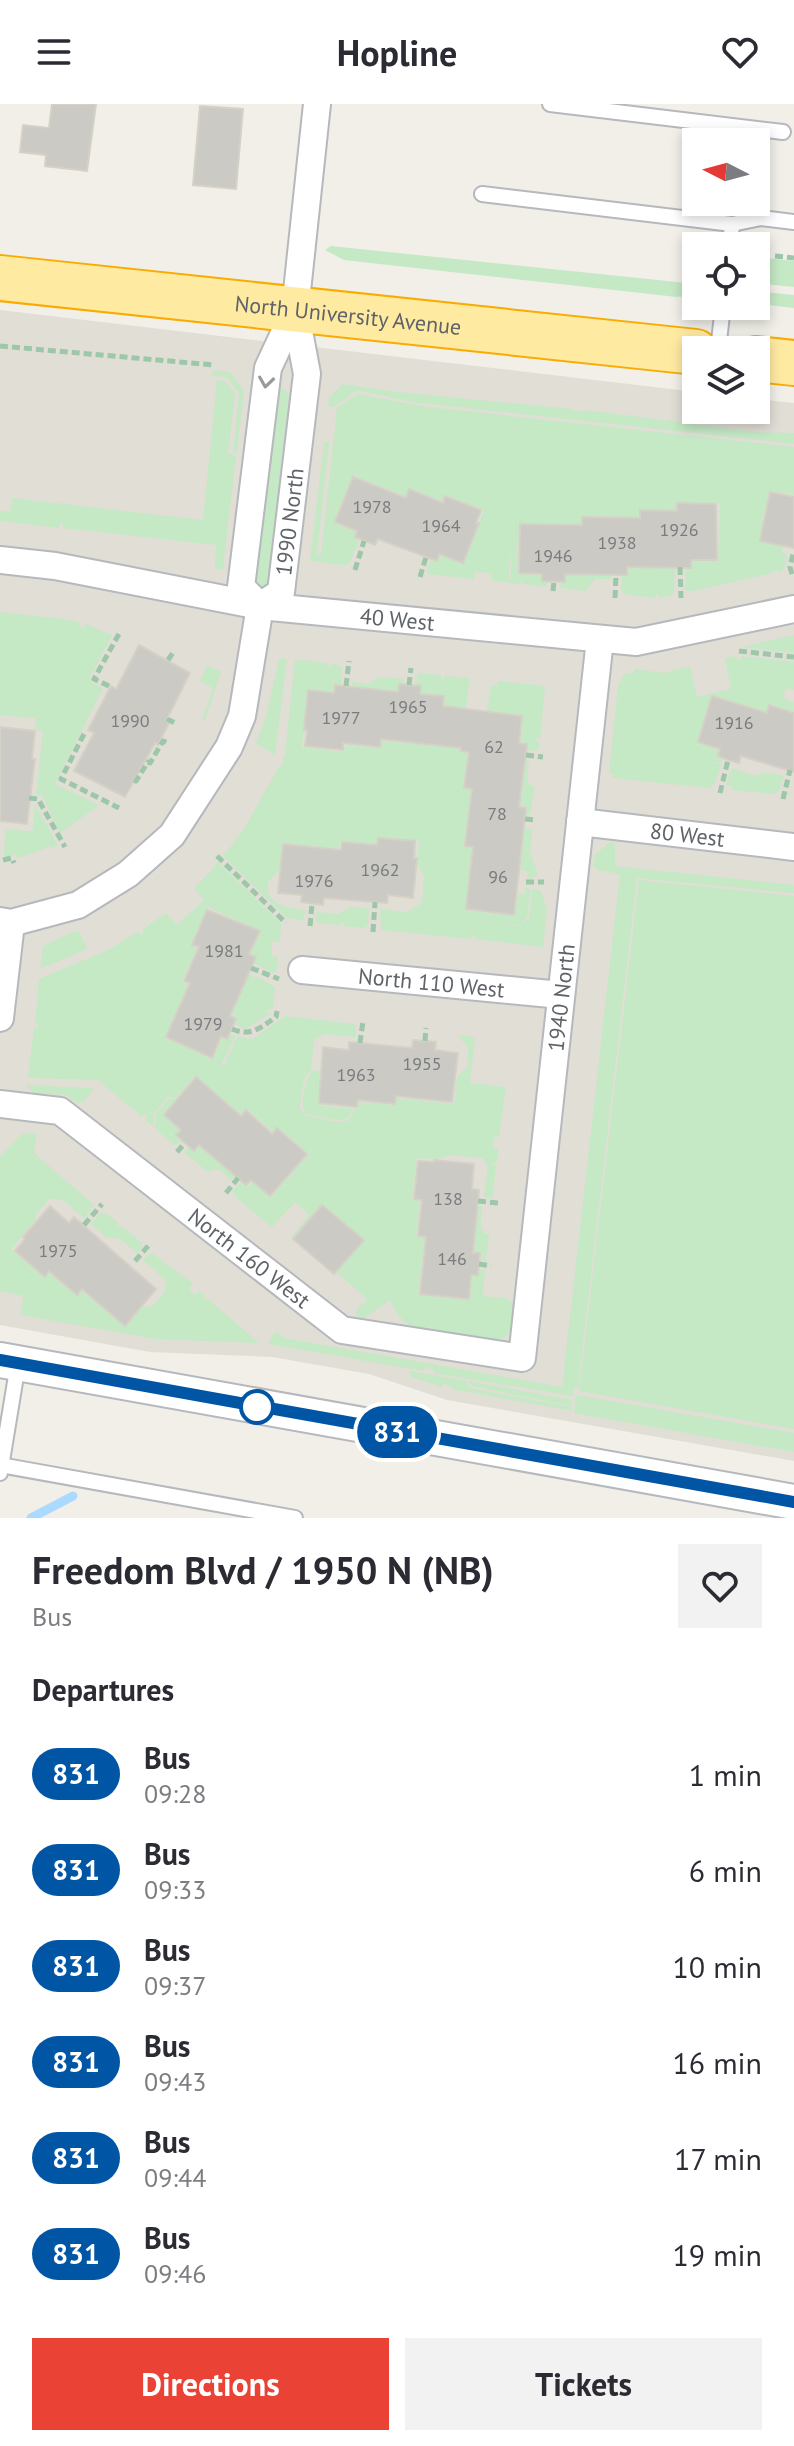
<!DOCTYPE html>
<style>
body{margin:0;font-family:"PT Sans",sans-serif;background:#f2f2f3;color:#2b2b33;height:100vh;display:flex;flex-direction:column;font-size:30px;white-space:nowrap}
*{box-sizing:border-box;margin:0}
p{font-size:26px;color:#7c7c81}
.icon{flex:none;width:44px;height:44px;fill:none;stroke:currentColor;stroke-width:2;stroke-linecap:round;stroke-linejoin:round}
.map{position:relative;height:1414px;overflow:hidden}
.details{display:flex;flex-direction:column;background:#fff;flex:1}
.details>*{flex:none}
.badge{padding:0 16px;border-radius:26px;font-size:28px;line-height:52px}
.needle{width:52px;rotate:276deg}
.buttons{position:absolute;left:682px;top:24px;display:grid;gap:16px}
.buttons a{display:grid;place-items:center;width:88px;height:88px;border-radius:0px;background:#fff;box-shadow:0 4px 12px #0003;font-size:40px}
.map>.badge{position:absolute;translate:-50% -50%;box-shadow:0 0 0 4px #fff}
h2{padding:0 32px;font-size:30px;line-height:72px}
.round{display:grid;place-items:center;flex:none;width:84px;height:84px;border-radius:0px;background:#f2f2f3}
.overview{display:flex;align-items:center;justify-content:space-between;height:136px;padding:0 32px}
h1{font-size:38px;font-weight:600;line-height:60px}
.primary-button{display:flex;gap:16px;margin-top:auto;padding:16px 32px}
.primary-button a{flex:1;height:92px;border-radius:0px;background:#ea4335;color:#fff;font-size:32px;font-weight:600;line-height:92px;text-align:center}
.primary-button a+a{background:#f2f2f3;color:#2b2b33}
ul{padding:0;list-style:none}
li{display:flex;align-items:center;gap:24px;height:96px;padding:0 32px}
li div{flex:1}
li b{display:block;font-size:30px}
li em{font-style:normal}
li .badge{min-width:88px;font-weight:700;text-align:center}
header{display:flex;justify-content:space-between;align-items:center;height:104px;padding:0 32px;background:#fff;font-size:36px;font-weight:600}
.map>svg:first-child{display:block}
</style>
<header><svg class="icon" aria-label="menu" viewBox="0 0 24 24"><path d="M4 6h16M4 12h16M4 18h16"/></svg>Hopline<svg class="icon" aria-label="heart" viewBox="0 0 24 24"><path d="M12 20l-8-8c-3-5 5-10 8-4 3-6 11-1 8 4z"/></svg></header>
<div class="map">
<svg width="794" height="1414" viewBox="0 0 794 1414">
<rect width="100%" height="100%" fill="#f1efe8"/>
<path fill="#e1ded6" d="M0,206L696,288V306H756V295L794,299V1357L447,1296L369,1270L272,1253L150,1248L0,1221Z"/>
<g fill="#c5e8c5">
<path d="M331,142L696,180V191L677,193L344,156L325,146Z"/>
<path d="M766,154L794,157V183L756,179L758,161Z"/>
<path d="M756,187L794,191V204L760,200L756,197Z"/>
<path d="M213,266L230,268L244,287L237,349H233L239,289L227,273L212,272Z"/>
<path d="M217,276L225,277L235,290L228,350L236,351L223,465H217L215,462L216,441L63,424L64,420L60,419L59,424L0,417V407L10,408L12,394L203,416Z"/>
<path d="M343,280L398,288L573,305L575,308L585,306L756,328L794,329V340L412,298L357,286L333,303L328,302L329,293Z"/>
<path d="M283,284L289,291L268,481L261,487L255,480L276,290Z"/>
<path d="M358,290L420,302L794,343V391L769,387L764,413L754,420L764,415L760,437L783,442L782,449L787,451L785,462L781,468L773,466V469L688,488L685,486L686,465H691V457H718L720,399H676V406L640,405L639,413L581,412V420L519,419L518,445L510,454L509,474L511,476V455L518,446V470H541L542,477L548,478L545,483L522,480L521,477L518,480L491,476V469L475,468L474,475L428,470L427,466L431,456L437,458L440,451L463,460L484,406L445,391L442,397L409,385L405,392L353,372L334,419L356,428L354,433L359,436L350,458L346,461L310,457L324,338H329L317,450L321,451L326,406L336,400L326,404L337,303Z"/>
<path d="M652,456L668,457V464H675L674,486L671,492L659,494V491H655V494L625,490L621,486L622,471H628L629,464H652Z"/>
<path d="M589,464L611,471V475H595L585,487L561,484L559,478H565L566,471H588Z"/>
<path d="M0,508L72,516L81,519L80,523L84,524L86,520L112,531L90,573L91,578L103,584L55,680L99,701L60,729L42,691H36L43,627L35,626V614L0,611Z"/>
<path d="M794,531V549L741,543Z"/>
<path d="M736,552L738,556L742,555L741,552L794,558V586L786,584L783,594L794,598V608L770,600L766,608L712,591L697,638L719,646L717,653L723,655L721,659L711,657L721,661L715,680L710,684L612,674L613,670L609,669L618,582L625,569L633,570L635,565L663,569L690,562L697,593L731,585L725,554Z"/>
<path d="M279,554L287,555L275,651L256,639L266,612Z"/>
<path d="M295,555L327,559V562L330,563L332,559L342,563L341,581L334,580L333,588L308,586L302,643L343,648L345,641L380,644L382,637L439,642L443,615L452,608V598L450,608L442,614L444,592L421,589V582L415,581V577L444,579L415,576L419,569L441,571V575H444L445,572L470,574L460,648L468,649L463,685L471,686L464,742L472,744L465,806L515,812L518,789L525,790L526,784L531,785L527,813L520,821L504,820L520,822L529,814L532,785L541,787L547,806L543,843L475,835V832L472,831V835L381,826L380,805L407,808L422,799L424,771L417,761L419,737L377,733L376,740L340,737L339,745L282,739C281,747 282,758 279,765C277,771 269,773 268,780C266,802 290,804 306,806L302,817L286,813L223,752L242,728L280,661L285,660L282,658L285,651Z"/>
<path d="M207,562L221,567L205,617L202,616L213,584L200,577Z"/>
<path d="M378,573L404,575V579H398L397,587L374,585L373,592L357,590L358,583L352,582V578L369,580Z"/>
<path d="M498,577L545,582L540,635L536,634V637L539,638V644L536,647L527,646V639L520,638L523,611L487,607L491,581H497Z"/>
<path d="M525,657H529L527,678L535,684L530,711H526L527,703L520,702L523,679L515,678Z"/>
<path d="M732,664L755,672L765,668L784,672L779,687L775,690L732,686V682L726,681Z"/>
<path d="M35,700L58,742L51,744L49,741L46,742L47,744L17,754L15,750L4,754L5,725L30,727L33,724Z"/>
<path d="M525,723L530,724L532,728L530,747L538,771L527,776L528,767L520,766L523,743L515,742L517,726L524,727Z"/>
<path d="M610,738L615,739V762L794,781V789L637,774L578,1283H574L573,1292L433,1269V1265L425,1264L424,1267L268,1240L274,1229L278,1228L284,1234L562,1283L620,770L597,766L593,761L595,751Z"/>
<path d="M218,758L281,820L280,838H272L271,852L278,853L277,866L273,869L254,859L256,853L250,850L260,827L208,803L191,841L197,844L182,877L189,881L165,934L212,955L222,934L227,936L230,930L235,933L220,963L225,959L237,933L253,935L285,912L354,920L356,923L355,933L324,930L314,936L311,965L304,975L300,1003L304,1011L336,1018L348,1017L355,1005H358L359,998L395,1001L397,994L454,1000L457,972L467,964L468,943L457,931L475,933L470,979L506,983L499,1033H494L493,1043L498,1044L497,1059H493V1062H496L493,1090L491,1094L484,1093L488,1062L482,1054L450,1051L438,1055L417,1054L412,1095L420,1097L416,1133L425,1134L418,1190L469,1196L472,1172H479L480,1166H485L483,1192L506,1194L514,1201C512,1217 514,1231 497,1238L411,1223L397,1210L390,1196L364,1214H360L356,1211L357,1205L367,1195L341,1172L357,1151L340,1172L336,1169L364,1135L322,1100L293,1133L292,1132L309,1111L295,1098L272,1123L256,1110L257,1108L254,1109L234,1091L233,1087L241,1078L247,1083L252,1078L271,1093L309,1050L278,1023L273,1028L246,1004L240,1011L196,972L177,993H167L154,1010V1023L145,1016L147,1012L144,1010L142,1013L98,976L28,974L34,923H38V920L35,919L39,875L108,846L138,828L141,831L144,828L142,826L166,809L177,821L204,796L194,785L209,768L212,770L211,765Z"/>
<path d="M639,776L794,792V1325L579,1287Z"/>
<path d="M351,803L369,804L368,821L364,824L343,822L344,819L341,818L340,821L319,819L316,816L317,808L338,810Z"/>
<path d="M75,827L79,828L87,845L40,865L43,842Z"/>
<path d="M249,870L253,872L251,880L255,872L275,883L273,904L267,907L270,910L245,925L235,920L237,914L231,911L240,891L233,887L240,872L247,875Z"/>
<path d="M313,966L320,967L319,1001L354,1005L347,1015L336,1016L305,1010C300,997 305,976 313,966Z"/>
<path d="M25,981L94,984L84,998L78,999L66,991L34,989Z"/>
<path d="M177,994L163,1011L179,1026L175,1032L182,1038L174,1041L155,1024L156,1010L169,995Z"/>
<path d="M23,1029L37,1030L34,1049L94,1101L84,1114L64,1097L50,1094L36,1110L35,1117L11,1145L44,1174L49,1169L77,1192L82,1187L125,1223L143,1203L153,1202L164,1189L166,1176L143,1156L147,1151L152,1149L193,1180L189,1185L195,1191L200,1187L205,1192L203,1196L208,1195L259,1239L155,1235L21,1211L23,1192L0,1187V1053Z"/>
<path d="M199,1042L216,1057L222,1051L234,1061L229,1067L235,1072L231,1076L219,1065L208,1068L185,1049L188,1043L194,1048Z"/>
<path d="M478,1102H482L481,1121L484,1130H489L486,1157L481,1156V1149L474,1148L476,1127L468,1126L470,1109L477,1110Z"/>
<path d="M100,1109H106L118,1119L116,1123L121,1122L142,1139V1144L137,1149L120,1135L106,1133L91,1120Z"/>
<path d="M409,1267L467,1277L470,1284L572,1303V1307L451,1285V1281L443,1280L441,1283L412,1273Z"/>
<path d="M469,1277L573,1296L572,1302L472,1282Z"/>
<path d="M576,1291L794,1329V1348L574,1309Z"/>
</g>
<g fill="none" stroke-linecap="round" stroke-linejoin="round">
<path stroke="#aadaff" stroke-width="9" d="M31,1414L73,1392"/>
</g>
<g fill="#cccac5" stroke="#d6d1c6" stroke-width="2">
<path d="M52,0H96L87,67L45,62L46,51L20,48L23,21L49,24Z"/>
<path d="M200,2L243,5L236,85L193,81Z"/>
<path d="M353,373L406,394L409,385L443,399L445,392L481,406L476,419H479L463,459L439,450L437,457L378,435L375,441L355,433L357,427L335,418Z"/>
<path d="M770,388L794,393V444L760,437Z"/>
<path d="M677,399L716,400L717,456H691V464L627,463V471L565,470V478L542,477V470L519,469L520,420L582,421V413L640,414V406L677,407Z"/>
<path d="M139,541L190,569L166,617L169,619L158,641L155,639L125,693L74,667L94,629L88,626L111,582L116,585Z"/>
<path d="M399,580L421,582L420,590L444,592L443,602L522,612L519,639L527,640L519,703L526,704L514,811L466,805L473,743L465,742L472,685L464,684L469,648L461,647V644L381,635L380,643L343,639V646L305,642L307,626H304L308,586L334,589L335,581L398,588Z"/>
<path d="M712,592L767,609L769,601L794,609V668L741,652L739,659L728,656L718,652L720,645L698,638Z"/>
<path d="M0,623L35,627L32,655H35L27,720L0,717Z"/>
<path d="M378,734L415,737L414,754H417L413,794L388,791L387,799L324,794L323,801L301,798L302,791L278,789L283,740L341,746L342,738L377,741Z"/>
<path d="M207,806L260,827L249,850L256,853L230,912L236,915L227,935L221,932L212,954L166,933L190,879L184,877L199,843L192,841Z"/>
<path d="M413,936L436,938L435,946L458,949L452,998L396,992L395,1000L358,996L357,1003L319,999L323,943L349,946V938L412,944Z"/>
<path d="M196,973L241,1012L246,1006L272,1030L277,1024L307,1050L270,1092L251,1076L246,1081L199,1041L194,1047L176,1031L181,1026L164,1011Z"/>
<path d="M434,1056L474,1060L472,1085L479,1086L473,1149H480L478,1171H471L469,1195L420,1190L426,1133L418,1132L422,1096L414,1095L418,1057L434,1058Z"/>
<path d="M322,1101L364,1136L334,1170L293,1135Z"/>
<path d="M50,1102L69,1119L74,1113L156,1185L125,1222L82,1185L77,1191L49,1167L45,1173L15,1147L25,1135L23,1133Z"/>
</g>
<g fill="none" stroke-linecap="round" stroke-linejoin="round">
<defs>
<g id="service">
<path d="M550,0L783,28"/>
<path d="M482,90L732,120L761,114L794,118"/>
<path d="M730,142L732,120"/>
<path d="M718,246L723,202"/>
<path d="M0,1361L295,1414"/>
<path d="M0,1369L18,1260"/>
</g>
<g id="minor">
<path id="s1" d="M0,456L55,462L260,502L636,538L794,505"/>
<path id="s2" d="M260,502L281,488L307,270L295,206L317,0"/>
<path d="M260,502L241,483L268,264L295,206"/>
<path id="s3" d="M580,718L794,743"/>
<path d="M0,817L11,819L78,801L128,770L172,731L229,643L242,612L260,502"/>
<path id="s4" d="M302,866L561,891"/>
<path d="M0,914L11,819"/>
<path id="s5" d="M0,1000L60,1007L342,1226L522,1254L600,535"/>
</g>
<path id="tertiary" d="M0,1256L794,1398"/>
<g id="trunk">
<path id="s6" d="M0,174L696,248"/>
<path d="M756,255L794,259"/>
</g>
</defs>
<use href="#service" stroke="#b5b8bc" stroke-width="18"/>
<use href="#minor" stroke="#b5b8bc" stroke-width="30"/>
<use href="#tertiary" stroke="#b5b8bc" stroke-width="38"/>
<use href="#trunk" stroke="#f9ab00" stroke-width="48"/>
<g stroke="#9cc7a9" stroke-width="5" stroke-dasharray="8 4" stroke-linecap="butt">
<path d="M775,152L794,154"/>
<path d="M0,242L214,261"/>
<path d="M680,463L681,494"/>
<path d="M355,466L364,437"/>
<path d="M792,470L790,463L793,450"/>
<path d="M420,473L426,453"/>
<path d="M553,487L554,477"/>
<path d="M615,494L616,470"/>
<path d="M739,547L794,553"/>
<path d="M168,556L174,547"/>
<path d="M409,581L411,564"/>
<path d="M109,582L94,575L120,528"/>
<path d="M346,582L349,557"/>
<path d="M168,618L169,616L177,620"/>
<path d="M84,630L61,675L119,704"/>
<path d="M526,651L543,653"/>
<path d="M134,676L136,677L148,658L150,659L163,637L168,639"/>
<path d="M720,689L728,656"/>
<path d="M29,694L38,695L65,743"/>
<path d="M783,695L790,666"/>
<path d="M525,715L537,716"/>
<path d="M217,752L286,819"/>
<path d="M3,756L12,754L14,759"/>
<path d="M526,778H544"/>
<path d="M310,822L312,800"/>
<path d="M373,828L375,798"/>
<path d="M251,864L279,875"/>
<path d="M232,925C251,933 260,924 276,913L277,907"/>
<path d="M425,937L426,924"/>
<path d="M360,939L363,917"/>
<path d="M177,1048L185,1039"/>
<path d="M226,1089L238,1074"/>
<path d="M478,1097L498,1099"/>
<path d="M84,1121L102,1100"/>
<path d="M135,1157L149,1141"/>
<path d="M479,1160L491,1162"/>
</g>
<use href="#service" stroke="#fff" stroke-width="14"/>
<use href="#minor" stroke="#fff" stroke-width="26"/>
<use href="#tertiary" stroke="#fff" stroke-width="34"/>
<use href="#trunk" stroke="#feeaa1" stroke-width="44"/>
</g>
<defs><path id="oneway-chevron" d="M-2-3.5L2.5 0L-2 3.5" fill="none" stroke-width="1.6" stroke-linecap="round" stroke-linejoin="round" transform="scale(2)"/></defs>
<use stroke="#979a9d" href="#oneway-chevron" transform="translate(266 278) rotate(98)"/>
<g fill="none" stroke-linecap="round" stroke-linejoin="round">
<defs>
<path id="line" d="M0,1256L794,1398"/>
</defs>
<use href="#line" stroke="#fff" stroke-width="18"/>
<use href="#line" stroke="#0055a4" stroke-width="12"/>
</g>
<circle fill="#fff" stroke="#0055a4" stroke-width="4" cx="257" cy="1303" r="16"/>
<g text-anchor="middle" stroke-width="7" stroke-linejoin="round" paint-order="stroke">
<g font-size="18" fill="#7a7d7f">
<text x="372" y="409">1978</text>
<text x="441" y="428">1964</text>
<text x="679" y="432">1926</text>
<text x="617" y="445">1938</text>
<text x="553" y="458">1946</text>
<text x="408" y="609">1965</text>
<text x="341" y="620">1977</text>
<text x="130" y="623">1990</text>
<text x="734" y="625">1916</text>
<text x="494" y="649">62</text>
<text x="497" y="716">78</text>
<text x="380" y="772">1962</text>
<text x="498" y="779">96</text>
<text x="314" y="783">1976</text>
<text x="224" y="853">1981</text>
<text x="203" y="926">1979</text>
<text x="422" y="966">1955</text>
<text x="356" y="977">1963</text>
<text x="448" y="1101">138</text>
<text x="58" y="1153">1975</text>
<text x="452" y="1161">146</text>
</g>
<g font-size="22" fill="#5f6368" stroke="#fff">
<text dy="8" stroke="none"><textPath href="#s6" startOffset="350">North University Avenue</textPath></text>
<text dy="8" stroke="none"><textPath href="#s2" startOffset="96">1990 North</textPath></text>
<text dy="8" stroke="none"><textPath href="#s1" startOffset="402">40 West</textPath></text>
<text dy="8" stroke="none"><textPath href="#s3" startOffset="108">80 West</textPath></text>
<text dy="8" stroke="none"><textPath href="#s4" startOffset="130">North 110 West</textPath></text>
<text dy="8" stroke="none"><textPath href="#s5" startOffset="962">1940 North</textPath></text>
<text dy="8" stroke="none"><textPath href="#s5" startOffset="300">North 160 West</textPath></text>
</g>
</g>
</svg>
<div class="buttons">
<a><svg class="needle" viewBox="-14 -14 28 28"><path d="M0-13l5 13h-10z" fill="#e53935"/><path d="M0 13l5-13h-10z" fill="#7c7c81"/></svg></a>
<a><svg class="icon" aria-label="locate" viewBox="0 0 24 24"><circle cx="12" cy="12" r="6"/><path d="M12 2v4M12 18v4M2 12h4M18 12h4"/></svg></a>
<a><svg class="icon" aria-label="layers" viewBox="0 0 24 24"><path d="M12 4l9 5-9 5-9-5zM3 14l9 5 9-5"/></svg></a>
</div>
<b class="badge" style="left:397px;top:1328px;background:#0055a4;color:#fff">831</b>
</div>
<section class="details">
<div class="overview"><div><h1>Freedom Blvd / 1950 N (NB)</h1><p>Bus</p></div><a class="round"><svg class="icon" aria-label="heart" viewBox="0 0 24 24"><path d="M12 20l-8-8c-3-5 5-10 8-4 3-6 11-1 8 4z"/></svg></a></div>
<h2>Departures</h2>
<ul>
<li><span class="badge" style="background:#0055a4;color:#fff">831</span><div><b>Bus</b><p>09:28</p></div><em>1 min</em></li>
<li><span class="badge" style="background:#0055a4;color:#fff">831</span><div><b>Bus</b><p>09:33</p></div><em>6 min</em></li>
<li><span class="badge" style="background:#0055a4;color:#fff">831</span><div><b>Bus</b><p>09:37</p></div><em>10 min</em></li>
<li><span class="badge" style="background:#0055a4;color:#fff">831</span><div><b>Bus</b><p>09:43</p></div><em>16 min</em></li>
<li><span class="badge" style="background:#0055a4;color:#fff">831</span><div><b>Bus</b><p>09:44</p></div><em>17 min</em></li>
<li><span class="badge" style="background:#0055a4;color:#fff">831</span><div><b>Bus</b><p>09:46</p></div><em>19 min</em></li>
</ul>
<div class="primary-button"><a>Directions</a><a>Tickets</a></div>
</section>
